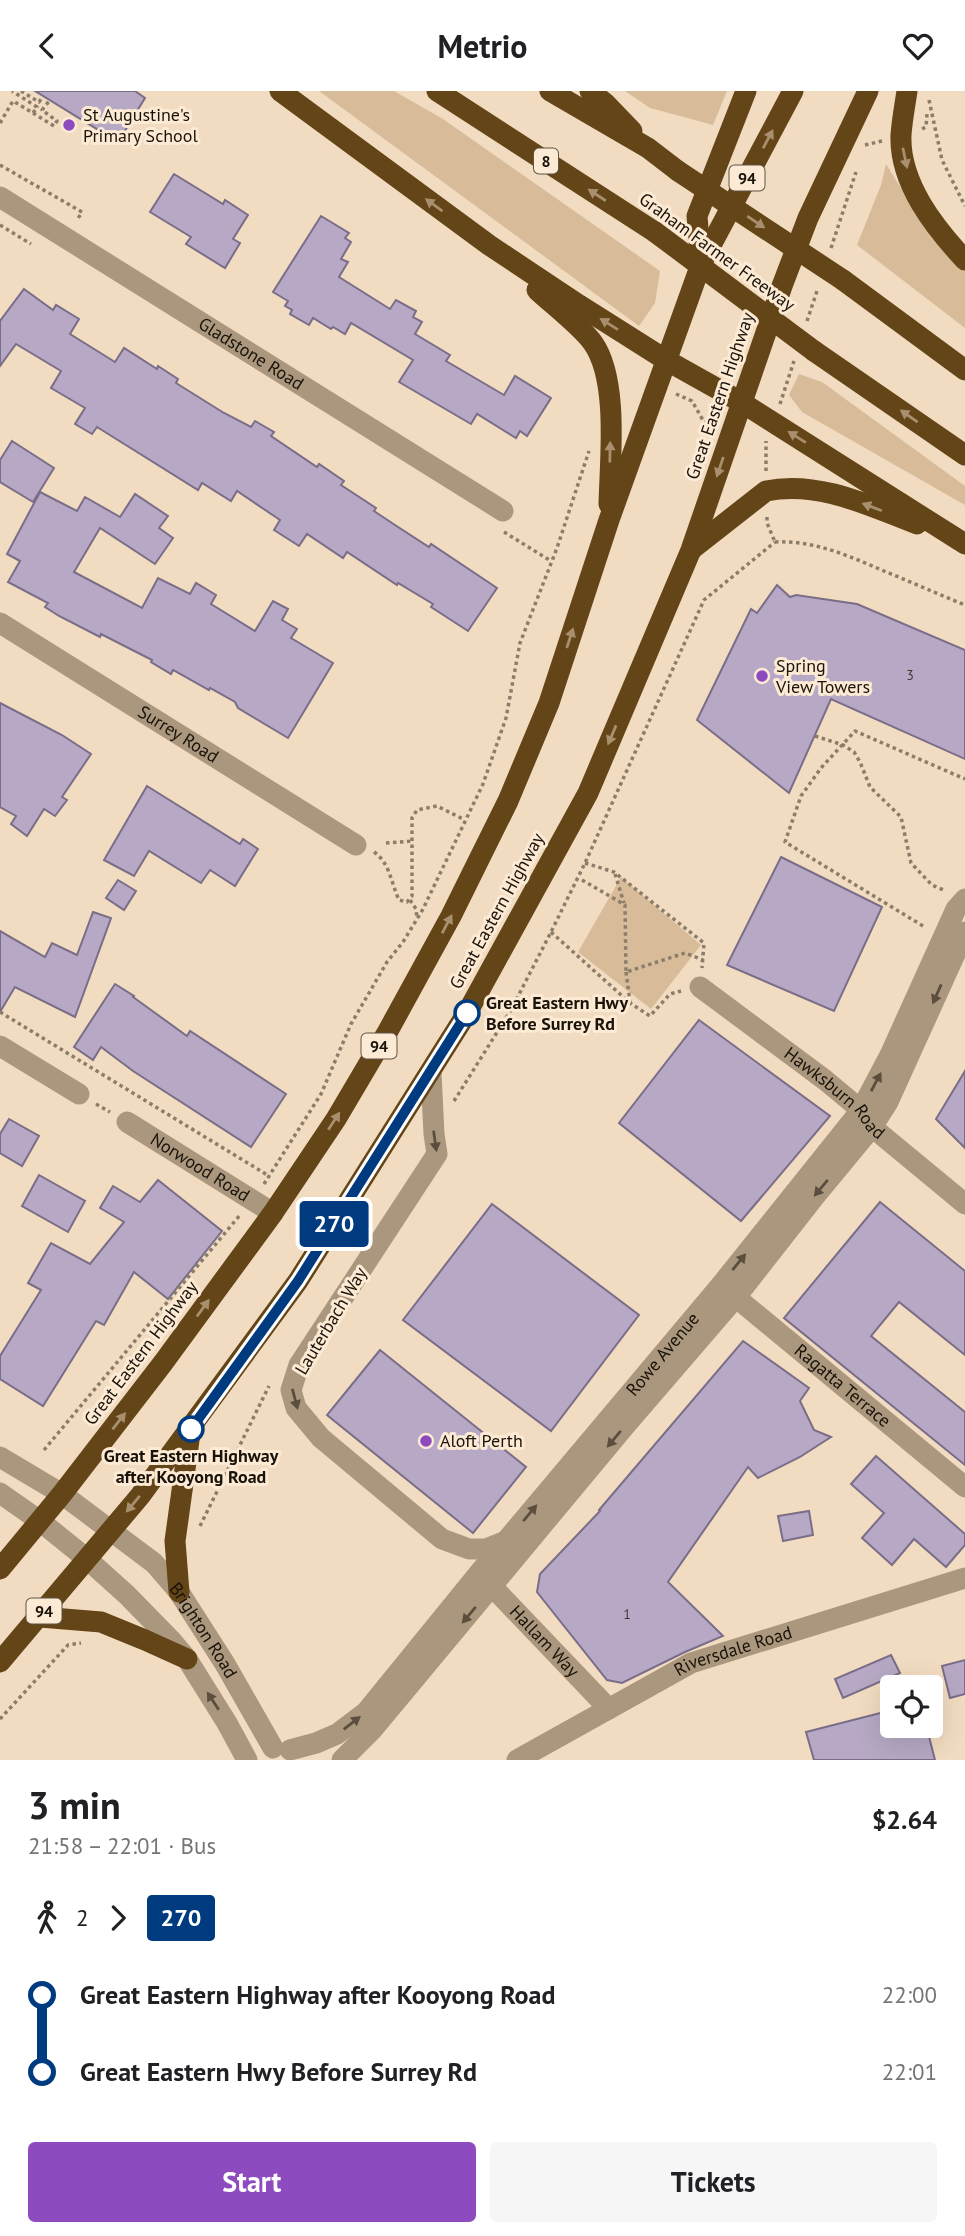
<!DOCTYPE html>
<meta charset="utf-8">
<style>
body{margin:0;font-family:"PT Sans",sans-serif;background:#f6f6f6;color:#202124;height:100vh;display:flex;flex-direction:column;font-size:26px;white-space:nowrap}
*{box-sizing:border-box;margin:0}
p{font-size:23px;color:#757577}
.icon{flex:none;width:38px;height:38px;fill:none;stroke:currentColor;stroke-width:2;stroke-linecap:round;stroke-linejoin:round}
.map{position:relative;height:1669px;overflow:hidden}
.panel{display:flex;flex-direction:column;background:#fff;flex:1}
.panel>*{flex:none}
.badge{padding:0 14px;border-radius:5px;font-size:24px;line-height:46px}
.buttons{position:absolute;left:880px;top:1584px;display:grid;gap:14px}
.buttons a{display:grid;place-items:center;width:63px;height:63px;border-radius:7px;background:#fff;box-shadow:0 7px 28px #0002;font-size:35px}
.map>.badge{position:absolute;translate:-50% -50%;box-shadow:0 0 0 4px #fff}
.legs{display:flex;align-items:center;gap:10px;height:77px;padding:0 28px;font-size:23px}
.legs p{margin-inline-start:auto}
.head{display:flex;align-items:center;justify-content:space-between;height:119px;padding:0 28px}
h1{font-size:38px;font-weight:800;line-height:52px}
.cta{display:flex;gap:14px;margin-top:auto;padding:14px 28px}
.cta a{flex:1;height:80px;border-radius:7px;background:#8e4bbf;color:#fff;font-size:28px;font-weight:800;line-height:80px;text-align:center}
.cta a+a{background:#f6f6f6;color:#202124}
ul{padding:0 28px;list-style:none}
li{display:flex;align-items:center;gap:24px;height:77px;font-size:26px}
li i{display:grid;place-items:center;width:10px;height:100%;margin:0 9px;background:currentColor}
li i::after{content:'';width:18px;height:18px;margin:-9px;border:5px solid;border-radius:50%;background:#fff}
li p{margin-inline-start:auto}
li:first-child i{background:linear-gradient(#0000 50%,currentColor 0)}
li:last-child i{background:linear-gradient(currentColor 50%,#0000 0)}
header{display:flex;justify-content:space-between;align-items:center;height:91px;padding:0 28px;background:#fff;font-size:32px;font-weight:800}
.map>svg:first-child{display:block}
</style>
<header><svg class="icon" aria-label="back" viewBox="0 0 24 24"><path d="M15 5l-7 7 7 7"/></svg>Metrio<svg class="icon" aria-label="heart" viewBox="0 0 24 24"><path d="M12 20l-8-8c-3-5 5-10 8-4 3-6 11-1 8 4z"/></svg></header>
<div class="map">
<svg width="965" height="1669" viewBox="0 0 965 1669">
<rect width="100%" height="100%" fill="#f2dcc1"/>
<g fill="#d8bc9a">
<path d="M319,0H394L443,28L660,180L655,212L639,235Z"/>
<path d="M625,0H727L713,34L650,17Z"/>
<path d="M886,73L932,147L965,178V237L857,154L881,94Z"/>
<path d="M799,283L822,291L965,395V414L802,321L789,304Z"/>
<path d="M621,786L701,854L651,918L578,861Z"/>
</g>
<g fill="#b7a9c5" stroke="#7a6d87" stroke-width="2">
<path d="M35,0H135L145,7L118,51Z"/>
<path d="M174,83L223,113L225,109L248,124L233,148L240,152L225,177L186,153L191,146L150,121Z"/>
<path d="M321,125L349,142L345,147L351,151L341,168L348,171L339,186L390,218L396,209L416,220L413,226L422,231L415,243L450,264L446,270L504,304L515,285L551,307L527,345L520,340L516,347L477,323L471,333L399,291L413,269L351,232L345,243L333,236L331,238L313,227L309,234L290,223L292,219L285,215L288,210L273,201Z"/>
<path d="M24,198L53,219L56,214L79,228L70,243L115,271L124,257L157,278L158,275L178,288L176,292L224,322L251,336L255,330L274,341L271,345L317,376L319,373L344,390L341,394L376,417L374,420L395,434L429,456L431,453L497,497L468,540L431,516L433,513L398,492L397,494L347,461L343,467L307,443L299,455L274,439L280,429L237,400L231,410L202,392L198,399L97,336L92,343L75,333L85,317L51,297L61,280L16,253L0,275V230Z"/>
<path d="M12,350L54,377L33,411L0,391V369Z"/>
<path d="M40,401L77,420L85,406L120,426L135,403L168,425L159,437L173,447L155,473L100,437L74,481L142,517L158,487L190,503L196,492L216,504L211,513L255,540L273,510L288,518L282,529L297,538L291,547L333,572L288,647L238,617L235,611L210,597L209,599L173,579L171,583L151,571L152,569L101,543L100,546L59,525L45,516L48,512L8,491L20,470L7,463Z"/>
<path d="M777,494L790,506L796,504L857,513L965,559V668L831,608L789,702L697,629L751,518L757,522Z"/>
<path d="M0,612L62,644L91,663L62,706L67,709L55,725L44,718L27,745L11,733L16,725L0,716Z"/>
<path d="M147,695L240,753L243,748L258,758L235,795L210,779L201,792L149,760L134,785L104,769Z"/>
<path d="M781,766L882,816L834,920L727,874Z"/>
<path d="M118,789L136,800L124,819L106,807Z"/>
<path d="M93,821L111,827L75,926L15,896L0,921V840L45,866L52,852L77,864Z"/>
<path d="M115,893L134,905L133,906L187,945L190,940L286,1003L251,1056L133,980L101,956L93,969L74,956Z"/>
<path d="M699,929L830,1025L741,1130L619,1032Z"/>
<path d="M965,980V1057L936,1028Z"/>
<path d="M9,1028L39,1045L22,1075L0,1062V1043Z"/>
<path d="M39,1084L85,1110L68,1141L22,1115Z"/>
<path d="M158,1089L222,1140L168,1208L134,1181L104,1234L96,1230L43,1315L0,1288V1265L41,1199L28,1192L51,1152L90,1173L124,1131L100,1117L113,1095L140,1111Z"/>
<path d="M880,1111L965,1180V1264L899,1211L871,1245L965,1321V1374L784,1227Z"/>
<path d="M492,1113L639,1224L551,1340L403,1229Z"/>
<path d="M743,1250L809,1297L800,1310L814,1339L831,1346L800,1366L758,1387L748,1376L668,1491L723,1545L685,1561L622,1592L607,1589L537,1501L540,1483L600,1420L599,1419Z"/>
<path d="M380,1259L526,1376L473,1442L327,1324Z"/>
<path d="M876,1365L965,1443V1454L946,1476L914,1448L892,1474L862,1447L884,1422L851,1393Z"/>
<path d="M809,1420L813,1444L783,1450L778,1425Z"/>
<path d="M891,1564L900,1582L843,1607L835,1588Z"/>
<path d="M965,1569V1603L950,1607L942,1575Z"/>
<path d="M892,1619V1634H926L935,1669H814L806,1641Z"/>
</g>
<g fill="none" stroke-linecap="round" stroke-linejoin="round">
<g stroke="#8b7d6a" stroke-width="3.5" stroke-dasharray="3.5 3.5" stroke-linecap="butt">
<path d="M21,0L39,11L43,5"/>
<path d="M929,9L942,69L965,115"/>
<path d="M33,22L54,35L57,30L42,19L50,9"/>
<path d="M0,32L13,10L33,22L37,16L12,0"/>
<path d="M922,38L926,36L927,23"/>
<path d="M865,54L882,50"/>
<path d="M0,74L82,121L77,129"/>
<path d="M0,134L31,153"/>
<path d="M831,157L856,81"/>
<path d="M807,230L818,197"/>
<path d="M676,303L692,310L704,331L714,333"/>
<path d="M780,313L794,270"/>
<path d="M766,380V350"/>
<path d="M767,426V432L775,451"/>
<path d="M504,441L551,470"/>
<path d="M775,451C814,449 849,465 884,480C911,491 938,503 965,514"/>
<path d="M815,645L843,654L854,661L860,671L870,696L901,726L911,772L932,794L946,800"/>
<path d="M386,752L412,750"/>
<path d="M374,761C390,772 391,792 399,809L407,811L412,805V727L417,719L437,715L463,728"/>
<path d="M585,772L614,781L704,852L702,877"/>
<path d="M615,783L624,812"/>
<path d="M582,789L625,814L626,881L685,862L703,869"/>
<path d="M410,809L416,818L417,827"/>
<path d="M923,835L785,751L801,705L821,677L855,640L965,688"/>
<path d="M551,841L630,912L650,925L670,903L681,900"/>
<path d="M626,881L630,911"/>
<path d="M0,921L269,1085"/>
<path d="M454,1010L511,919L551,841L585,772L704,509L775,451"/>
<path d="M96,1013L110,1021"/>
<path d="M264,1093L321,1003L351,933L387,871L403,851L423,818L483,693L506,627L520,552L557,457L589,360"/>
<path d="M44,1359L240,1124"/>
<path d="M200,1435L269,1295"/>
<path d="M0,1628L68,1554L81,1552"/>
</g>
<g stroke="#aa977e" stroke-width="21">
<path id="s1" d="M0,106L503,420"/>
<path id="s2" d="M0,532L356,754"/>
<path id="s3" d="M700,896L825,989L861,1019L872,1036L965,1113"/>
<path d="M0,955L79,1003"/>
<path d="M431,982L434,1043L437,1063L299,1274L291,1299L296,1317L321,1347L442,1448L469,1458H486L506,1450"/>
<path id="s4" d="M127,1031L273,1122"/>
<path id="s5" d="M727,1199L965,1396"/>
<path id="s6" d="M0,1366L62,1403L154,1472L179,1501L225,1573L273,1657"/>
<path d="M0,1402L40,1430L87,1468L127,1504L171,1549L187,1568L227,1632L247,1669"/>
<path id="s7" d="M485,1488L609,1618"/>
<path id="s8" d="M290,1659L316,1652L337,1643L366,1621L479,1482L721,1194L861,1019L890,964L956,818L965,808"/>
<path d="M342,1669L372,1639L624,1336L736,1206L815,1105L872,1036L888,1011L965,841"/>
<path id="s9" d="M517,1669L691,1572L965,1487"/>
</g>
<g stroke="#644518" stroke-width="21">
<path d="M280,0L489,154L579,214L666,269L741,311L965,453"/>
<path d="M437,0L655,141"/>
<path d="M550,0L648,57L678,80"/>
<path d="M590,0L606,13L632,40"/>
<path d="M907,0C905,14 902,29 901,44C899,92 935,137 965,169"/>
<path d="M701,173L697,125L746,0"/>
<path d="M843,189L965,279"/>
<path d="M537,199C552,213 582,236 593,252C619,289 610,369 609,413"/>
<path d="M814,260L965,364"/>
<path d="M692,458L766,400C818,389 870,415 917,433"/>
<path d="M0,1478L62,1403L163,1272L273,1122L336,1028L388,940L451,825L508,710L549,612L609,429L701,173L793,0"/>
<path d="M179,1501L175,1450L190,1342"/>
<path d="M40,1526L101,1531L145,1549L187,1568"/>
<path d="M0,1571L140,1405L298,1190L467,922L588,702L691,459L782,195L808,127L868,0"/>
</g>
<g stroke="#644518" stroke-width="21">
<path d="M678,80L843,189"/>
<path d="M655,141L814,260"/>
</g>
</g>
<defs><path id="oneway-solid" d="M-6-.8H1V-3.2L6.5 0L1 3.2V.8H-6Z" transform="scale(1.75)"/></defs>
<g fill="#a88f6d">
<use href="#oneway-solid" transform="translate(768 48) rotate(-62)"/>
<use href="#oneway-solid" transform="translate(905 67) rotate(78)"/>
<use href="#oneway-solid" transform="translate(597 104) rotate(-147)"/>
<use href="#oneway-solid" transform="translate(434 114) rotate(-144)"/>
<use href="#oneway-solid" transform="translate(756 131) rotate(34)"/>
<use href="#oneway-solid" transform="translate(609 233) rotate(-148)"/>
<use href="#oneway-solid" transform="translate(909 325) rotate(-145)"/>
<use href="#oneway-solid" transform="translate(797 346) rotate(-148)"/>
<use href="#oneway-solid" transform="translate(610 361) rotate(-89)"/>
<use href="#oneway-solid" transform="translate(720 376) rotate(109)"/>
<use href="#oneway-solid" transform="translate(872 416) rotate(-159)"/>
<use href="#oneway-solid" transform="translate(570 547) rotate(-72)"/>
<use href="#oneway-solid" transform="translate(612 644) rotate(113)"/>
<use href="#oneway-solid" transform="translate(447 833) rotate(-62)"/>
<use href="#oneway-solid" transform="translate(334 1030) rotate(-57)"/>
<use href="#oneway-solid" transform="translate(203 1217) rotate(-54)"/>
<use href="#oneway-solid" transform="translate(119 1330) rotate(-52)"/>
<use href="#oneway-solid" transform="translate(133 1413) rotate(130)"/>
</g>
<g fill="#5b4e3e">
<use href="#oneway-solid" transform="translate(937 903) rotate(114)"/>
<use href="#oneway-solid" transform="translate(876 991) rotate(-62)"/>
<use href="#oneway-solid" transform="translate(435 1050) rotate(82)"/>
<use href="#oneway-solid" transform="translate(821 1097) rotate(130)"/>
<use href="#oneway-solid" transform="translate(739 1171) rotate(-51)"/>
<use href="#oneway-solid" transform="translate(295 1308) rotate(75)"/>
<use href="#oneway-solid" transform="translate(614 1348) rotate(130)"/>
<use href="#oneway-solid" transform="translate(530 1422) rotate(-50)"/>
<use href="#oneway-solid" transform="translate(469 1524) rotate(130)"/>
<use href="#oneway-solid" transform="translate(213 1610) rotate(-123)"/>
<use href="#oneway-solid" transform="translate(352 1632) rotate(-38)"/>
</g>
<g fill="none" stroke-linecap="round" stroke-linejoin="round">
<defs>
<path id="line-1" d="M191,1338L298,1190L467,922"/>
</defs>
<use href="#line-1" stroke="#fff" stroke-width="16"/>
<use href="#line-1" stroke="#003b80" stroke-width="10"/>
</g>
<g fill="#8e4bbf" stroke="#fcead4" stroke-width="2.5">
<circle cx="69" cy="34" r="7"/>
<circle cx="762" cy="585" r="7"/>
<circle cx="426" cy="1350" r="7"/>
</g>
<g fill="#fff" stroke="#003b80" stroke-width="3.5">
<circle cx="467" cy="922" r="12"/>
<circle cx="191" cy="1338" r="12"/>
</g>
<g text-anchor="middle" stroke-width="6" stroke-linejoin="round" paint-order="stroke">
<g font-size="14" fill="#413838">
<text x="910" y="589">3</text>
<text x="627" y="1528">1</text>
</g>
<g fill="#fcead4" stroke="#5e5446" stroke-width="2">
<rect x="534" y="57.5" width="24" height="25" rx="5"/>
<rect x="729.5" y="74.5" width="35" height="25" rx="5"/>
<rect x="361.5" y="942.5" width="35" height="25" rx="5"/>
<rect x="26.5" y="1507.5" width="35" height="25" rx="5"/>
</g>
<g font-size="16" font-weight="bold" fill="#1a1309">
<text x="546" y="76">8</text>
<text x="747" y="93">94</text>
<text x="379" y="961">94</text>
<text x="44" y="1526">94</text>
</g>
<g font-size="18" fill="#1a1309" stroke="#fcead4" text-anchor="start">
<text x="83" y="30">St Augustine's<tspan x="83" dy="21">Primary School</tspan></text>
<text x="776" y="581">Spring<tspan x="776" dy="21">View Towers</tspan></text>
<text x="440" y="1356">Aloft Perth</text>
</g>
<g font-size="18" fill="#1a1309" stroke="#fcead4">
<text transform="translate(717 161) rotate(36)" y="6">Graham Farmer Freeway</text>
<text dy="6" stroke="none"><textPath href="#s1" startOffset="296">Gladstone Road</textPath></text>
<text transform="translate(720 305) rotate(-71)" y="6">Great Eastern Highway</text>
<text dy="6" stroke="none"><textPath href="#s2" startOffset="210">Surrey Road</textPath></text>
<text transform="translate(497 820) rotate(-61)" y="6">Great Eastern Highway</text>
<text dy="6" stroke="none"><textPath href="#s3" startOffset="172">Hawksburn Road</textPath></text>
<text dy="6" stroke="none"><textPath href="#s4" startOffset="86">Norwood Road</textPath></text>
<text transform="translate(331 1230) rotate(-59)" y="6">Lauterbach Way</text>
<text transform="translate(141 1262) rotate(-53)" y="6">Great Eastern Highway</text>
<text dy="6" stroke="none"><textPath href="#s8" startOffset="551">Rowe Avenue</textPath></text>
<text dy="6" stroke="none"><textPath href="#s5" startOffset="150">Ragatta Terrace</textPath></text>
<text dy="6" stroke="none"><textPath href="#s6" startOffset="271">Brighton Road</textPath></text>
<text dy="6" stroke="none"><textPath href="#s7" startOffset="86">Hallam Way</textPath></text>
<text dy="6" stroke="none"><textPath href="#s9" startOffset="243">Riversdale Road</textPath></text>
</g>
<g font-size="18" font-weight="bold" fill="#1a1309" stroke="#fcead4" text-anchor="start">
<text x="486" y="918">Great Eastern Hwy<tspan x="486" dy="21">Before Surrey Rd</tspan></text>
<text x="191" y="1371" text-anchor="middle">Great Eastern Highway<tspan x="191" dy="21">after Kooyong Road</tspan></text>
</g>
</g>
</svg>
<div class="buttons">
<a><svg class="icon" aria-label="locate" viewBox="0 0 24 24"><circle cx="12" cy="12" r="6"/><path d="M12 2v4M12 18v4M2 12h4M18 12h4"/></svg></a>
</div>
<b class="badge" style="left:334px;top:1133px;background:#003b80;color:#fff">270</b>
</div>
<section class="panel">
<div class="head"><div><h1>3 min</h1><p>21:58 – 22:01 · Bus</p></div><b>$2.64</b></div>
<div class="legs"><svg class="icon" aria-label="walk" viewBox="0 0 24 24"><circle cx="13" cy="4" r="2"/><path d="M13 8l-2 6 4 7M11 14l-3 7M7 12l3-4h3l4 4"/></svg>2<svg class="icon" aria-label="forward" viewBox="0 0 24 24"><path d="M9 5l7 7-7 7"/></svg><b class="badge" style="background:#003b80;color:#fff">270</b></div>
<ul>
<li><i style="color:#003b80"></i><b>Great Eastern Highway after Kooyong Road</b><p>22:00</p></li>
<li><i style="color:#003b80"></i><b>Great Eastern Hwy Before Surrey Rd</b><p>22:01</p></li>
</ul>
<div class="cta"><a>Start</a><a>Tickets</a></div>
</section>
